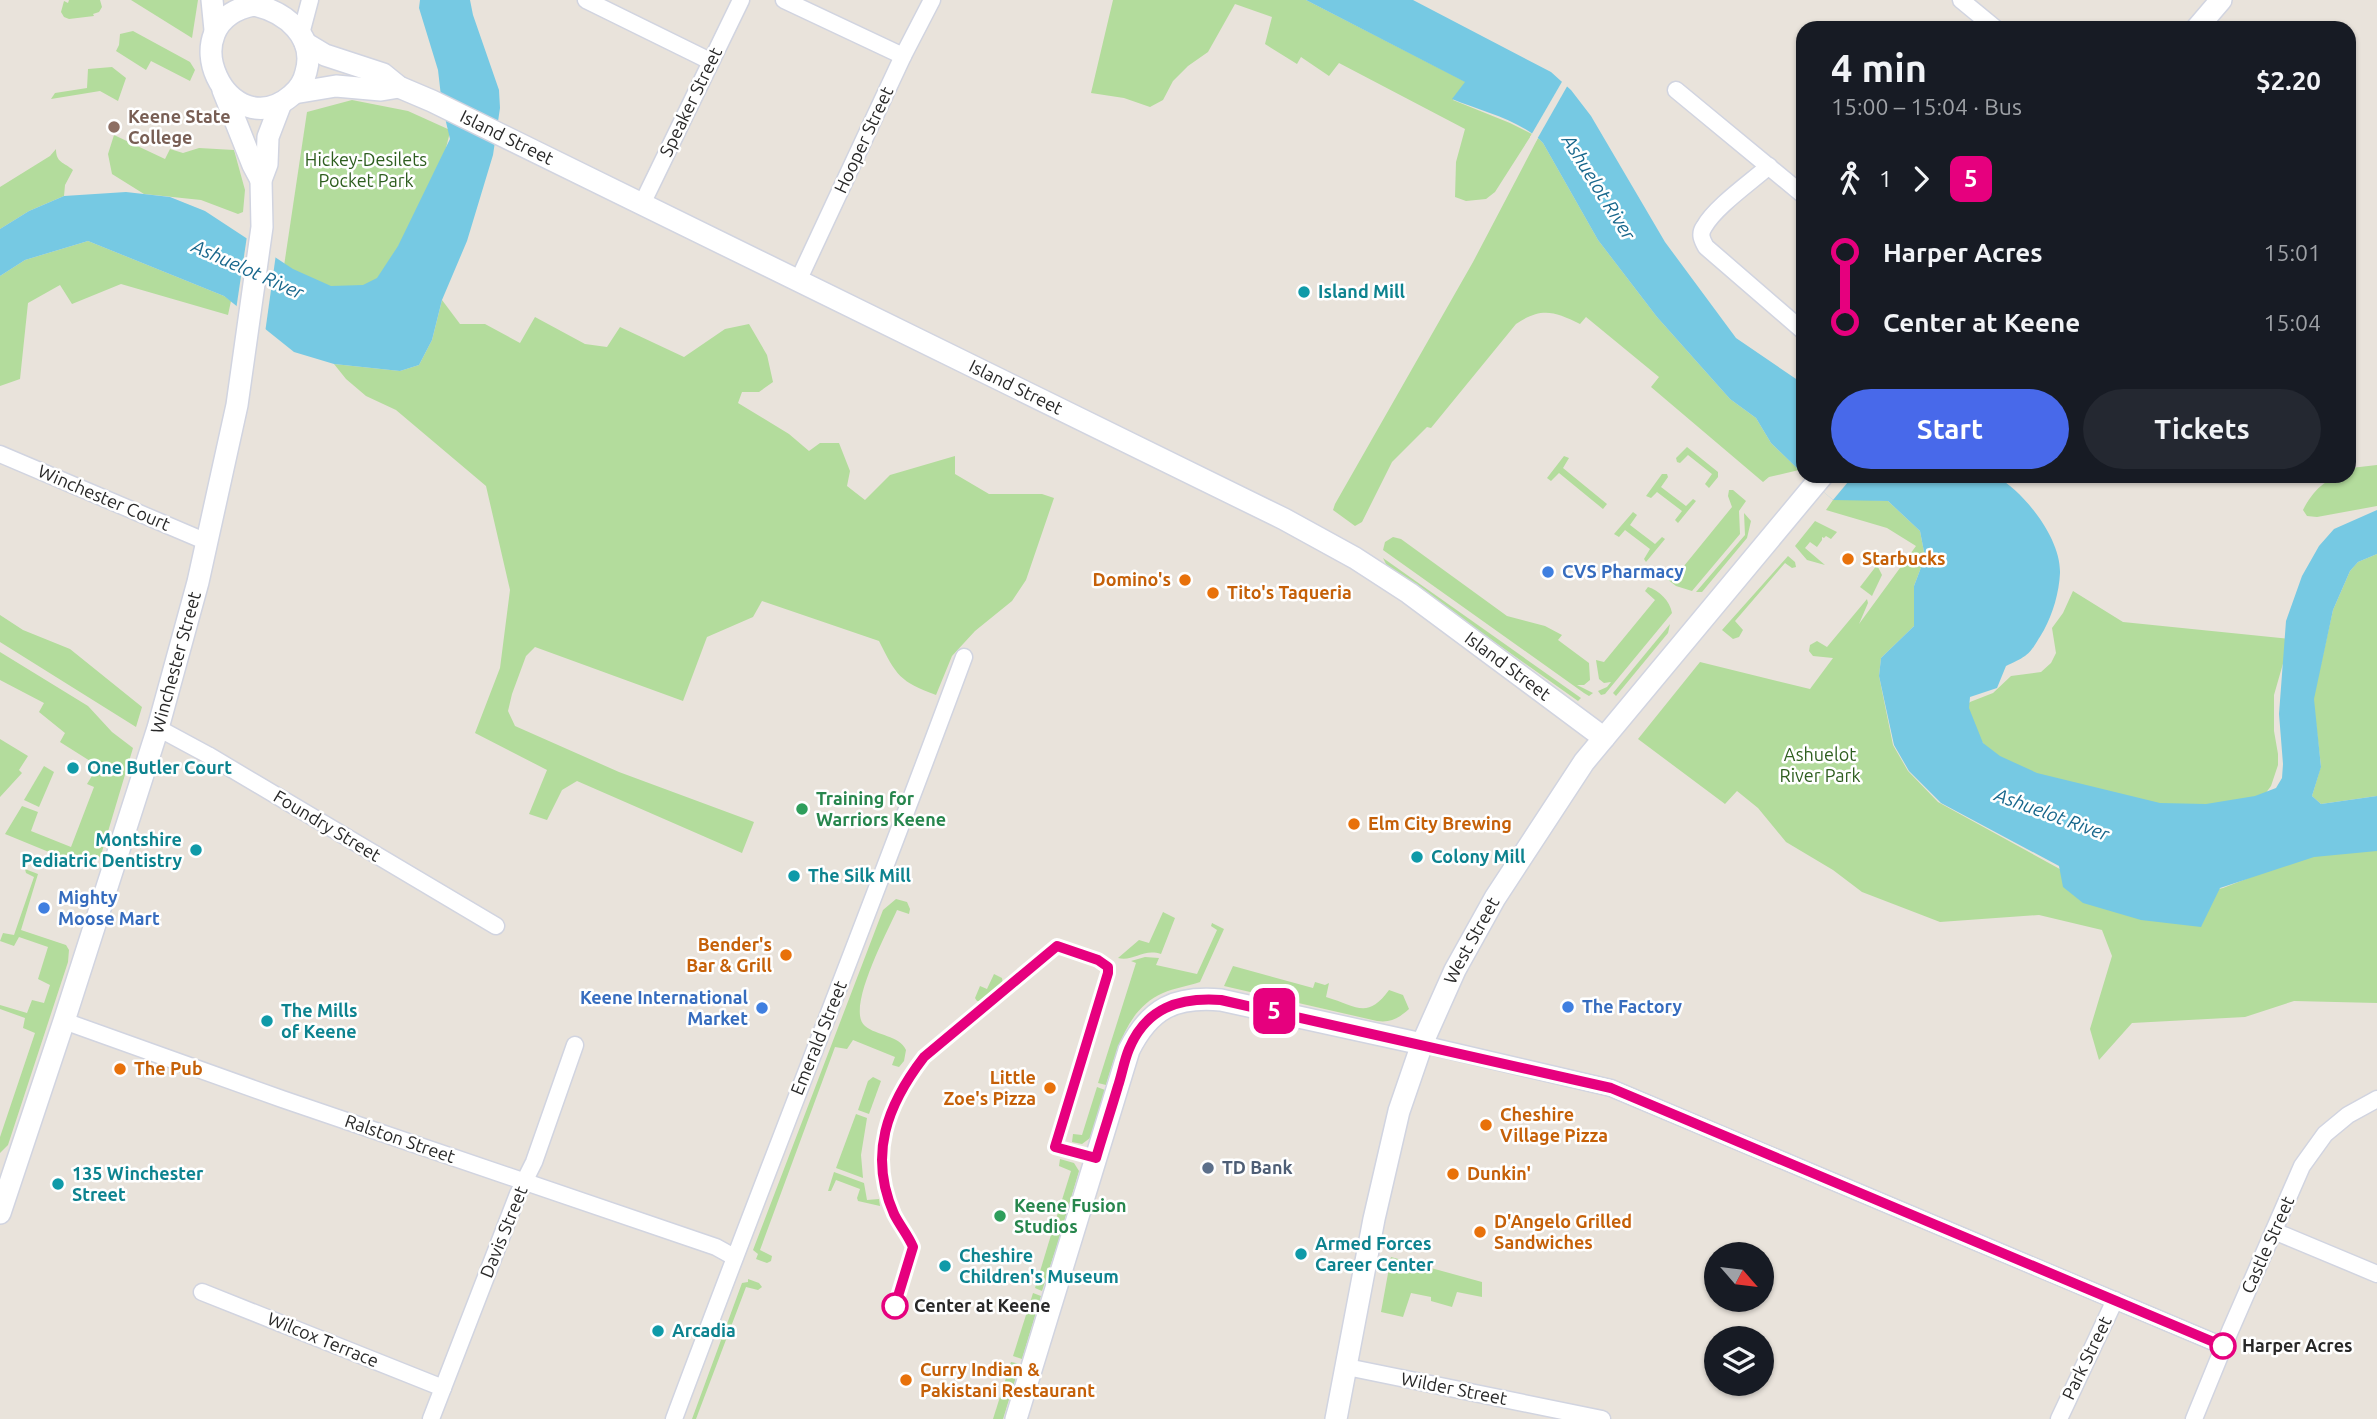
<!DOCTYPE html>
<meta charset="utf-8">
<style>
body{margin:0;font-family:Ubuntu,sans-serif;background:#242831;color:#f1f3f6;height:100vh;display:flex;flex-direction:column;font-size:26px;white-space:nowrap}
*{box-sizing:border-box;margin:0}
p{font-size:23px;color:#9ea1a6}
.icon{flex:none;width:38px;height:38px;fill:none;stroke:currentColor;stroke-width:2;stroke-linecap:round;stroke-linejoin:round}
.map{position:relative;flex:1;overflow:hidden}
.sheet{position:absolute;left:1796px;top:21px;width:560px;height:462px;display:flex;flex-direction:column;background:#171b24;border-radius:21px;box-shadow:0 2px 5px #0004}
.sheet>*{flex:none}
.badge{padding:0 14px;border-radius:10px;font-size:24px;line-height:46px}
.needle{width:46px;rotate:118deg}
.tools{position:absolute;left:1704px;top:1242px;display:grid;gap:14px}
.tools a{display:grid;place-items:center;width:70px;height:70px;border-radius:50%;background:#171b24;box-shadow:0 2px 5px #0004;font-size:35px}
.map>.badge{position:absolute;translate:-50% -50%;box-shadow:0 0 0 4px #fff}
.legs{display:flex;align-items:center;gap:10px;height:77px;padding:0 35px;font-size:23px}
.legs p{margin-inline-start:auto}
.headline{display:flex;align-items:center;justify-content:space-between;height:119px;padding:0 35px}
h1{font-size:38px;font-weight:600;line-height:52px}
.action{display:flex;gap:14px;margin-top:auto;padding:14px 35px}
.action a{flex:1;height:80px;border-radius:42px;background:#4869ea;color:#fff;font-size:28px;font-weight:600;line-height:80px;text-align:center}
.action a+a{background:#242831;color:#f1f3f6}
ul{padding:0 35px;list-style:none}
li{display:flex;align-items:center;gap:24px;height:70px;font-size:26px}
li i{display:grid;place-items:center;width:10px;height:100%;margin:0 9px;background:currentColor}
li i::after{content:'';width:18px;height:18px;margin:-9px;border:5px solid;border-radius:50%;background:#171b24}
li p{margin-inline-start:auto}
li:first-child i{background:linear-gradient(#0000 50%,currentColor 0)}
li:last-child i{background:linear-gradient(currentColor 50%,#0000 0)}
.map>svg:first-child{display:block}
</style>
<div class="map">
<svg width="2377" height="1419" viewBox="0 0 2377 1419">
<rect width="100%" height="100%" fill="#e9e3db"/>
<g fill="#b3dc9c">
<path d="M69,0H100L102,7L99,12L93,14L94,16L69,19L64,17L61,12L64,1L68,3Z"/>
<path d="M131,0H198L192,38Z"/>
<path d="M1113,0H1306L1466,82L1453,100L1510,123L1532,134L1495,192L1486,199L1466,201L1455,197L1456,162L1465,129L1339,63L1329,76L1301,57L1297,64L1265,44L1272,17L1235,4L1208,52L1188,66L1173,81L1163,100L1150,107L1124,98L1091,93Z"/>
<path d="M133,31L190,62L195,70L190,81L151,61L146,70L116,51L119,45L120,34Z"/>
<path d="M112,67L126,78L118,101L100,91L51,99L55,93L87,88L88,69Z"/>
<path d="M352,100L408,111L450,130V132L444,156L400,265L346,298L284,266L307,112Z"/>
<path d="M114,135L165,159L170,149L183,153L199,148L234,150L245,190L243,212L238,214L201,200L144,194L112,174L108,154Z"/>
<path d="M1538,138L1543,143L1598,240L1657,317L1730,399L1756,418L1771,443L1799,470L1769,477L1763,482L1651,387L1659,377L1586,317L1580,324C1554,311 1541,307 1516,324L1431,428L1427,427L1392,462L1362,522L1355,526L1333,510L1335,504L1473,262Z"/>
<path d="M56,149C56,163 64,162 73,170L65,185L64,196L29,211L0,229V187L50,156Z"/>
<path d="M88,241L224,296L231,301L228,315L121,284L72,304L60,285L28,303L20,379L0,386V276L25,260Z"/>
<path d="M442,300L460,324H485L520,343L535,317L585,344L607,347L620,327L684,357L725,329L749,324L767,355L773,382L759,392H742L738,403L789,434L809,451L820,443H839L850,471L847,486L865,500L890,475L955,456V474L989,494H1042L1054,498L1026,580L1012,601L975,631L952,656L936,695C900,682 896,675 879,641L762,601L753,617L707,637L683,701L535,647L526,656L512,694L508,711L515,726L619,772L754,822L742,853L577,781L562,790L547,820L529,814L547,770L475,733L500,668L510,590L486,486L396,410L366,396L346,379L334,364L400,371L419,365L432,340Z"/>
<path d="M1687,447L1718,472V477L1709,488L1705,484L1712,474L1688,455L1680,463L1677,462L1676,458Z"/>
<path d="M1564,456L1569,458L1563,468L1607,504L1603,509L1559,473L1551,481L1547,478Z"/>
<path d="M2377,465V506L2317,517L2307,516L2303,510C2313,491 2326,476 2348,476L2349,470L2351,468Z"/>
<path d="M1662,474H1667L1668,477L1661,487L1686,506L1693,499L1696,501L1678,523L1675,520L1682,511L1657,492L1651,498L1646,496Z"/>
<path d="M1729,490H1733L1746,501L1739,511L1740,534L1692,591L1676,586L1662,575V571L1665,570L1675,577L1732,507L1728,496Z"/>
<path d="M1854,499L1888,501L1920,531L1925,557L1914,586V626L1881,658L1879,676L1893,745L1908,771L1938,802L2067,873L2163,902L2223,888L2269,870L2377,837V1003L2294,1001L2245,1017L2132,1023L2099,1060L2090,1029L2112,956L2102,930L2039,915L1940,922L1862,892L1833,870L1786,842L1758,808L1737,791L1725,804L1638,739L1700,662L1810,689L1833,658L1813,656L1809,651L1810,645L1817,641L1827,647L1867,599L1868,603L1859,624L1916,546L1887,528L1826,510L1833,500Z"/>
<path d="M1633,512L1637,515L1630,525L1655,544L1662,537L1665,539L1646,562L1644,559L1650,549L1625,530L1619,537L1614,534Z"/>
<path d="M1744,513L1751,521L1747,538L1702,592H1696L1745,535Z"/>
<path d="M1815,521L1837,532L1831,539L1826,536L1824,538L1822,537V540L1817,547L1810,542L1805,548L1825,565L1807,560L1795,546Z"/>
<path d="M1393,537L1401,539L1507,616L1545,626L1562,635L1558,640L1589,663L1590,680L1584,685H1577L1593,693L1589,696L1584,693L1383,550L1385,542Z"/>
<path d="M2377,554V796L2321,804L2312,796L2321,766L2313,699L2333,610L2350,571L2358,562Z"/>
<path d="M1788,556L1795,562L1796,567L1792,568L1785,563L1735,621L1743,630L1739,637L1733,639L1722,630Z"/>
<path d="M1383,558L1581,698L1578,701L1387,566Z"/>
<path d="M1877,565L1882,575L1872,596L1860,587Z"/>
<path d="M1648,587C1659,590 1670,601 1672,613L1605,694L1601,695L1598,691L1607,687L1611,682L1604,683L1599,679L1596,660L1604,662L1655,600L1645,591Z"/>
<path d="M2073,591L2123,622L2290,639L2274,695V731L2278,754V765L2271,786L2262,798L2217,821L2002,771L1961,711L1970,702L1993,693L2011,676L2041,672L2051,663L2056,653L2052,628L2063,613Z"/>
<path d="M0,615L23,630L70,649L142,707L136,727L0,642Z"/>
<path d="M1670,624L1668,633L1616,696L1613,693Z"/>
<path d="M0,652L88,706L112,732L133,748L101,855L93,865L83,866L5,834L22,806L38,812L31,831L71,847L94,787L87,784L98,766L60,742L65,733L39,712L44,703L0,680Z"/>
<path d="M0,739L28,756L19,770L22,773L0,797Z"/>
<path d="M44,766L54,772L39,807L24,800Z"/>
<path d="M25,869L38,874L21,930L66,945L69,950L68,962L8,1145L0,1153V1137L35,1033L23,1028L25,1018L0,1009V1005L27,1013L32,1000L44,1003L50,985L38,979L48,947L19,937L14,946L0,941L3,933L14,935L34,877L26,873Z"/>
<path d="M896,899L907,902L910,909L909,914L897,910C888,931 845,1010 865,1026C877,1036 899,1035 906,1050L904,1061L899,1067L892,1065L895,1057L853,1040L847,1049L835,1047L760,1250L772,1256L771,1261L767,1263L756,1259L758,1254L753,1250L883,910Z"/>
<path d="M1163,912L1175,918L1161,954C1143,948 1133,962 1118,958L1139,940L1149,943Z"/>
<path d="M1212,923L1224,929L1200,982C1188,986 1174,988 1163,993C1126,1009 1117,1051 1106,1085L1098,1083L1136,963L1131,961L1145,957L1159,958L1156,965L1197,974L1217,930L1211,926Z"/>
<path d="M1233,966L1313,988L1315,982L1325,985L1329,983L1326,997C1357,1006 1367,1020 1389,990L1403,995L1409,1009C1399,1018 1391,1023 1377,1021L1224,986Z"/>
<path d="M994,974L1002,978L1003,984C997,992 987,1002 977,1001L975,998L980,986L987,989Z"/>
<path d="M873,1077L881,1081L869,1114L858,1110L868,1081Z"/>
<path d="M1097,1087L1105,1090L1090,1138L1082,1144L1072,1142L1073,1134L1082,1135Z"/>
<path d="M856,1114L867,1118L861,1155L863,1178L836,1168Z"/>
<path d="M1060,1159L1074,1163L1079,1171L1064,1222L1056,1219L1071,1171L1059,1166Z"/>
<path d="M834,1172L864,1183L867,1200L879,1199L880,1206L858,1201L857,1198L860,1189L836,1180L831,1191H828Z"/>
<path d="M1054,1225L1063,1227L1042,1291L1035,1288Z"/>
<path d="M1391,1257L1482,1282V1297L1457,1292L1452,1307L1431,1301V1297L1411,1293L1403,1317L1381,1312Z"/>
<path d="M748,1279L759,1283L762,1287L758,1290L746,1287L696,1419H692L742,1283L748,1282Z"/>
<path d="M1033,1293L1041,1296L1022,1359L1013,1356Z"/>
<path d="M1011,1362L1020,1364L1003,1419H993Z"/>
</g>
<g fill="#76c9e3">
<path d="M420,0H470L473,15L499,90L500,108L493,155L467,241L442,300L432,340L419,365L400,371L334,364L294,352L224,296L88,241L25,260L0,276V229L29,211L64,196L126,192L170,197L205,211L293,269L331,286L363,285L377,278L398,246L450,139L442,105L438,70L419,8Z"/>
<path d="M1306,0H1413L1551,72L1571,90L1591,116L1665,242L1736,338L1802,383V473L1771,443L1756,418L1730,399L1657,317L1598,240L1543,143C1521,120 1481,111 1452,99L1465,82Z"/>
<path d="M1806,476H1996C2024,492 2061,538 2060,573C2059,593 2053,613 2044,630C2030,653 2031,655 2006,666L1997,688L1970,697L1969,708L1983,743L2000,756L2037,773L2160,803L2206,804L2255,796L2276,788L2282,778L2283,764L2279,714L2286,621L2302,576L2319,546L2334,529L2377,510V554L2358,562L2350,571L2333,610L2314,699L2321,767L2312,796L2321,804L2377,796V851L2314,857L2220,888L2201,927L2141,920L2083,903L2063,887L2059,866L1941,803L1909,771L1894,745L1879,676L1881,658L1914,626V586L1925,557L1920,531L1888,501L1833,500Z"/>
</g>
<g fill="#e9e3db">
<path d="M1563,80L1569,83L1536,141L1530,137Z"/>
<path d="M247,236L276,254L265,333L236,310Z"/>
<path d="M1805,476H1853L1833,500Z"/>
</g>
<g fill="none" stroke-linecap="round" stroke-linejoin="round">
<defs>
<g id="street">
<path d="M586,0L710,61"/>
<path d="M784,0L903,56"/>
<path d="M1961,0L1995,28"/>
<path d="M301,34L310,0"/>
<path d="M1676,90L1802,194"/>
<path d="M1769,166C1751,182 1715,207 1704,227C1699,234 1702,240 1706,247L1802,330"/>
<path d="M642,204L741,0"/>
<path d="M798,281L903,56L932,0"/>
<path d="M0,454L207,542"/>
<path d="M158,728L208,755L496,926"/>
<path d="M64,1021L282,1099L716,1247L734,1257"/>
<path d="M1422,1044L1611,1088L2223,1346"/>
<path d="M2274,1231L2377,1274"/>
<path d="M202,1292L443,1388"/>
<path d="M1347,1367L1602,1419"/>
<path d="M431,1419L518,1194L534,1162L575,1045"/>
<path d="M674,1419C769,1164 870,912 964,657"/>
<path d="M2059,1419L2115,1300"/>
<path d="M2194,1419L2230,1331L2302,1166L2325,1134L2348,1115L2377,1099"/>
</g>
<g id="secondary">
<path d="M212,0L215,30"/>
<path d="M254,5C286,12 316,37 306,72C304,81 299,89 292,95C229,149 167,22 254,5Z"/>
<path d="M2197,28L2221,0"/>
<path id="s1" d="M305,43L325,55L383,74L399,87L432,101L1284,519L1355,558L1409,593L1604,738"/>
<path d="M223,90L253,165L261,180"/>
<path d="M294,93L336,86L381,90L399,87"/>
<path id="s2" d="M0,1213L64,1021L158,728L198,582L237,405L262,227L261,180L267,164L268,137L281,103"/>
<path d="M1016,1419L1129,1050C1150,1008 1175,996 1221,1000L1422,1044"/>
<path id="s3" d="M1336,1419L1374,1219L1399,1111L1422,1044L1455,970L1495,898L1584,762L1822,476"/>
</g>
</defs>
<use href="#street" stroke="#d1d4e0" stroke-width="19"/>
<use href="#secondary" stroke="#d1d4e0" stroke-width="24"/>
<use href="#street" stroke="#fff" stroke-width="16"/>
<use href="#secondary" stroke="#fff" stroke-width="21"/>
</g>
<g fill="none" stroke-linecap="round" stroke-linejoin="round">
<defs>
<path id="line-1" d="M895,1306L913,1247C908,1235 900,1226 894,1214C868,1155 887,1105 924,1057L1057,946L1098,960L1108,967V973L1055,1147L1096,1158C1103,1134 1111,1110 1118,1086C1122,1074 1124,1061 1129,1049C1146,1008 1179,997 1221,1000L1611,1088L2223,1346"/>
</defs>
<use href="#line-1" stroke="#fff" stroke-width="16"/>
<use href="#line-1" stroke="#e6007e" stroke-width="10"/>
</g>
<circle fill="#8d6e63" stroke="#fff" stroke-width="2.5" cx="114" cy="127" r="7"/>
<g fill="#0f9aa8" stroke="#fff" stroke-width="2.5">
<circle cx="1304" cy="292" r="7"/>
<circle cx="73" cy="768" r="7"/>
<circle cx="196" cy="850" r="7"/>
<circle cx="1417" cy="857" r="7"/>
<circle cx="794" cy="876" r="7"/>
<circle cx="267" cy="1021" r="7"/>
<circle cx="58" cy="1184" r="7"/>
<circle cx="1301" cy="1254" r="7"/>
<circle cx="945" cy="1266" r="7"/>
<circle cx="658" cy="1331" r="7"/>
</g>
<g fill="#e8710a" stroke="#fff" stroke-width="2.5">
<circle cx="1848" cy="559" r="7"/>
<circle cx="1185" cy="580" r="7"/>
<circle cx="1213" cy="593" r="7"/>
<circle cx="1354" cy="824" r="7"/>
<circle cx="786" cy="955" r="7"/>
<circle cx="120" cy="1069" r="7"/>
<circle cx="1050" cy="1088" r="7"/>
<circle cx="1486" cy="1125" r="7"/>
<circle cx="1453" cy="1174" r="7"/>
<circle cx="1480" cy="1232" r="7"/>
<circle cx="906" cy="1380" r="7"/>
</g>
<g fill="#3f7fe0" stroke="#fff" stroke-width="2.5">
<circle cx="1548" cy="572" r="7"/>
<circle cx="44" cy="908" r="7"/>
<circle cx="1568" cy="1007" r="7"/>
<circle cx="762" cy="1008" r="7"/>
</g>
<g fill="#2e9e5b" stroke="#fff" stroke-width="2.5">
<circle cx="802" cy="809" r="7"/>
<circle cx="1000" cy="1216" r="7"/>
</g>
<circle fill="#5c6f8a" stroke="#fff" stroke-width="2.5" cx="1208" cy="1168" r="7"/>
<g fill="#fff" stroke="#e6007e" stroke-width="3.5">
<circle cx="895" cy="1306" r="12"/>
<circle cx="2223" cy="1346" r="12"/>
</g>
<g text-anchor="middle" stroke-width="5" stroke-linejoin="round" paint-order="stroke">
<g font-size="18" fill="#282828" stroke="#fff">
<text transform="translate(691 102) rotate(-64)" y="6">Speaker Street</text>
<text dy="6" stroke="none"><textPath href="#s1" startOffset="224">Island Street</textPath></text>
<text transform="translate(864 140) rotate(-65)" y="6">Hooper Street</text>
<text dy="6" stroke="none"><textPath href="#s1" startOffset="791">Island Street</textPath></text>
<text transform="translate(104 498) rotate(23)" y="6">Winchester Court</text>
<text dy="6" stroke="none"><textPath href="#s2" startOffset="578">Winchester Street</textPath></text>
<text dy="6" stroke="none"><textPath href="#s1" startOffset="1358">Island Street</textPath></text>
<text transform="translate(327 826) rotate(31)" y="6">Foundry Street</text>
<text dy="6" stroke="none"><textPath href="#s3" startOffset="500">West Street</textPath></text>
<text transform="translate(819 1038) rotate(-68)" y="6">Emerald Street</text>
<text transform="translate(400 1139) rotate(19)" y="6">Ralston Street</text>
<text transform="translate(504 1232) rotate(-68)" y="6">Davis Street</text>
<text transform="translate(2268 1245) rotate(-66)" y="6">Castle Street</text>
<text transform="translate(323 1340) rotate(22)" y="6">Wilcox Terrace</text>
<text transform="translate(2087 1358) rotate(-64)" y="6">Park Street</text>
<text transform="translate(1454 1389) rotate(11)" y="6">Wilder Street</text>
</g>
<g font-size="18" font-weight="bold" fill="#785e54" stroke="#fff" text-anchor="start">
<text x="128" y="123">Keene State<tspan x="128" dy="21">College</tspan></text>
</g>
<g font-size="18" fill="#2e5e1f" stroke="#fff">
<text x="366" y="166">Hickey-Desilets<tspan x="366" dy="21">Pocket Park</tspan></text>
<text x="1820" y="761">Ashuelot<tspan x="1820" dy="21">River Park</tspan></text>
</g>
<g font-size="18" font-weight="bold" fill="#0d838f" stroke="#fff" text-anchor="start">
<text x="1318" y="298">Island Mill</text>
<text x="87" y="774">One Butler Court</text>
<text x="182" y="846" text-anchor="end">Montshire<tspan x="182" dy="21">Pediatric Dentistry</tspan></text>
<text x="1431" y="863">Colony Mill</text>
<text x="808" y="882">The Silk Mill</text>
<text x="281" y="1017">The Mills<tspan x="281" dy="21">of Keene</tspan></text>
<text x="72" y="1180">135 Winchester<tspan x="72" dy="21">Street</tspan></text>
<text x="1315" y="1250">Armed Forces<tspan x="1315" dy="21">Career Center</tspan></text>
<text x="959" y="1262">Cheshire<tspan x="959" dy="21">Children's Museum</tspan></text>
<text x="672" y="1337">Arcadia</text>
</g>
<g font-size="18" font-weight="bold" fill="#c56008" stroke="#fff" text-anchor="start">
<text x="1862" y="565">Starbucks</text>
<text x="1171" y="586" text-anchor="end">Domino's</text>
<text x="1227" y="599">Tito's Taqueria</text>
<text x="1368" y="830">Elm City Brewing</text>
<text x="772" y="951" text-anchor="end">Bender's<tspan x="772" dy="21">Bar &amp; Grill</tspan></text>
<text x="134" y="1075">The Pub</text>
<text x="1036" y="1084" text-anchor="end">Little<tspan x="1036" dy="21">Zoe's Pizza</tspan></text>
<text x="1500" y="1121">Cheshire<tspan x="1500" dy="21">Village Pizza</tspan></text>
<text x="1467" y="1180">Dunkin'</text>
<text x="1494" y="1228">D'Angelo Grilled<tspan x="1494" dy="21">Sandwiches</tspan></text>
<text x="920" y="1376">Curry Indian &amp;<tspan x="920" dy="21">Pakistani Restaurant</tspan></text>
</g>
<g font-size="18" font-weight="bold" fill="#366cbe" stroke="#fff" text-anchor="start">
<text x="1562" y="578">CVS Pharmacy</text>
<text x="58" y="904">Mighty<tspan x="58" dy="21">Moose Mart</tspan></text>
<text x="748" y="1004" text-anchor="end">Keene International<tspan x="748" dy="21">Market</tspan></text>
<text x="1582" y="1013">The Factory</text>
</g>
<g font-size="18" font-weight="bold" fill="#27864d" stroke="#fff" text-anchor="start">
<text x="816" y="805">Training for<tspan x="816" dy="21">Warriors Keene</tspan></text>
<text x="1014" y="1212">Keene Fusion<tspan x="1014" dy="21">Studios</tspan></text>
</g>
<g font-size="18" font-weight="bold" fill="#4e5e75" stroke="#fff" text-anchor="start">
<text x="1222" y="1174">TD Bank</text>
</g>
<g font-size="18" font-weight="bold" fill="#282828" stroke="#fff" text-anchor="start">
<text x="914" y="1312">Center at Keene</text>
<text x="2242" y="1352">Harper Acres</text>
</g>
<g font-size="19" font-style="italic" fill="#18678c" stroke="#fff">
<text transform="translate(1599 187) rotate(58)" y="7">Ashuelot River</text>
<text transform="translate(248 269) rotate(24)" y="7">Ashuelot River</text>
<text transform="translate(2052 814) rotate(20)" y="7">Ashuelot River</text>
</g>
</g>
</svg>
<div class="tools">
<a><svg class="needle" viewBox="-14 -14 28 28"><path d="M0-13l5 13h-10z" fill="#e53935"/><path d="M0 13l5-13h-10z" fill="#9ea1a6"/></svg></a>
<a><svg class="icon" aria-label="layers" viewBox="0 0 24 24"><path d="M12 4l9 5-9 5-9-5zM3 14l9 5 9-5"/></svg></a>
</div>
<b class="badge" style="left:1274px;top:1011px;background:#e6007e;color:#fff">5</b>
<section class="sheet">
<div class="headline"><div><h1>4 min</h1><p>15:00 – 15:04 · Bus</p></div><b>$2.20</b></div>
<div class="legs"><svg class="icon" aria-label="walk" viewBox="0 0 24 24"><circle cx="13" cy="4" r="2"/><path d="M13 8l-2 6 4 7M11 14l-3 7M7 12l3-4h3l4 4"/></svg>1<svg class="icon" aria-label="forward" viewBox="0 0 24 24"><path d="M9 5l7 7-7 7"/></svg><b class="badge" style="background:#e6007e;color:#fff">5</b></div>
<ul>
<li><i style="color:#e6007e"></i><b>Harper Acres</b><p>15:01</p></li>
<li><i style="color:#e6007e"></i><b>Center at Keene</b><p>15:04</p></li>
</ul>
<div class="action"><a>Start</a><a>Tickets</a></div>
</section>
</div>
